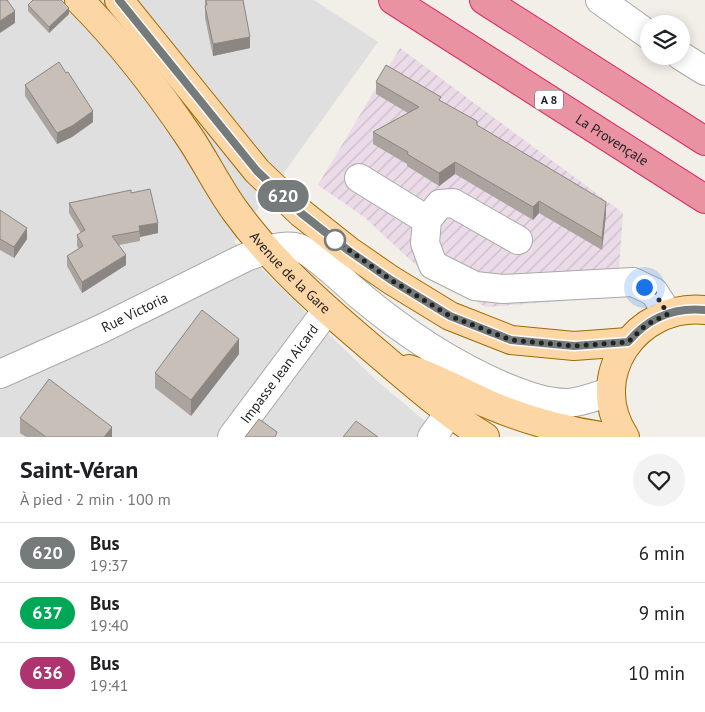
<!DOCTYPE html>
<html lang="fr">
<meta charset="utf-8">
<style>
body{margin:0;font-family:"PT Sans",sans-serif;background:#f2f2f2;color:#202124;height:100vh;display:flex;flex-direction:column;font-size:19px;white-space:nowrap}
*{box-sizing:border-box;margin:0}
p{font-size:16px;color:#757577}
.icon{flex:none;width:28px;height:28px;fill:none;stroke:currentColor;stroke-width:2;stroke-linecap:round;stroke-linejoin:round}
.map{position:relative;height:437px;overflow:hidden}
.side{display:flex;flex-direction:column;background:#fff;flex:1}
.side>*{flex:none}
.badge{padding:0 10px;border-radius:16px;font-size:18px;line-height:32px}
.fabs{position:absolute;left:640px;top:15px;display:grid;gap:10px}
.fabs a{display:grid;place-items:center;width:50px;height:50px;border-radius:50%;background:#fff;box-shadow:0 2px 12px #0003;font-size:25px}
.you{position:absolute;width:25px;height:25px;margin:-12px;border:4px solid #fff;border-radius:50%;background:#1a73e8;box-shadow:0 0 0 8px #1a73e833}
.map>.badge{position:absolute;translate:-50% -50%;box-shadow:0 0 0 2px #fff}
.round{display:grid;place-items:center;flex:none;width:52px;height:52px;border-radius:26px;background:#f2f2f2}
.head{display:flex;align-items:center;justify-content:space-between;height:85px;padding:0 20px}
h1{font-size:24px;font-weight:700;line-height:38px}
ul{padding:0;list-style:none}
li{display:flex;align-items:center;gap:15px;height:60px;padding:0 20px;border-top:1px solid #e0e0e0}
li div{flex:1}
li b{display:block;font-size:19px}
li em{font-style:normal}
li .badge{min-width:55px;font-weight:700;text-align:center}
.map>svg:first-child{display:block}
</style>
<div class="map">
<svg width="705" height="437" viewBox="0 0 705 437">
<defs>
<pattern id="industrial-furrows" width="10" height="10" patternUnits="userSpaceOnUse" patternTransform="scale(1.25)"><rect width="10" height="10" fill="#ebdbe8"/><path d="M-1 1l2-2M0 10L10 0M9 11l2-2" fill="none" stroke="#c9bcc7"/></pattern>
</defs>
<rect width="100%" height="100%" fill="#f2efe9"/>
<path fill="#e0dfdf" d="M0,0H314L378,42L234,242L376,380L444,437H0Z"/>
<path fill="url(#industrial-furrows)" d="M400,48L623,213L617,297L486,307L418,267L364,217L318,185Z"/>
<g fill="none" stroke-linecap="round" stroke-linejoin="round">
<defs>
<g id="minor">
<path d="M600,0L649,35"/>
<path d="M681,56L705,71"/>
<path d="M359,178L427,220"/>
<path d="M518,240L453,203L440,204L427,220L425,243L433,265L475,286L503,289L633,282L654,292L668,314"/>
<path id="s1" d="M0,374L101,329L244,258C258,252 283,243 299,248C311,251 347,284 358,294C403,332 451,364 505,387C525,395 545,403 567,403C580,403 598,395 611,392"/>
<path id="s2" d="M232,437L327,310"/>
<path d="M432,437L450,412"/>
</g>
<g id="major">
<path id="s3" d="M79,0C121,42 157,89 190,138C206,162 219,189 236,212C276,267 329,312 381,356C413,383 448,414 485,437"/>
<path d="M119,0L257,171L301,213L349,251L391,280L450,316L511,340L574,346L628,342"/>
<path d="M409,369C438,378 462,393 490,405C528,421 566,431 607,437"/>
<path d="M625,437C585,377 636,303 705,310"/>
</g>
<g id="highway">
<path id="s4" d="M393,0L705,199"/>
<path d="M484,0L705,141"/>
</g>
</defs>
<use href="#minor" stroke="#a9a9a9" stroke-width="30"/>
<use href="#major" stroke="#a06b00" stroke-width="30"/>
<use href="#highway" stroke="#dc2a67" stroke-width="30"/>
<use href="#minor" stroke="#fff" stroke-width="28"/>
<use href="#major" stroke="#fcd6a4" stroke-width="28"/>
<use href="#highway" stroke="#e892a2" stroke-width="28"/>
</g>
<g fill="#aba49e">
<path d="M205,0H243L250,48L213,56L205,18Z"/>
<path d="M28,5L69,14L49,33L28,11Z"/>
<path d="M376,82L441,101L606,214L602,250L539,213L533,220L455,174L439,186L407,166V164L373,144V132L408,113L376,94Z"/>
<path d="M25,85L93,122L72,137L57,144L25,96Z"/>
<path d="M131,193L158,233L140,237V241L119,245L126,265L82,293L67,266V256L79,249L77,246V235L81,233L69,213V203Z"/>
<path d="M0,210L27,239L14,258L0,250Z"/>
<path d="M239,354L191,416L155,388V373Z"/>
<path d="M20,418L112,437H26L20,433Z"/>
</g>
<g fill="#8b8681">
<path d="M69,8V14L49,33V27Z"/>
<path d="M15,11V23L0,33V21Z"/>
<path d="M250,37V48L213,56V44Z"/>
<path d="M93,111V122L72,137L57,144V133Z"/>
<path d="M455,162V174L439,186V173Z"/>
<path d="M539,201V213L533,220V207Z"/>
<path d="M606,202V214L602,250V238Z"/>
<path d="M158,223V233L140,237L139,226Z"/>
<path d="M27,228V239L14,258V247Z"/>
<path d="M126,255V265L82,293V282Z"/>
<path d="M239,339V354L191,416V400Z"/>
<path d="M112,427V437H104Z"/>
</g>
<g fill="#c7bfb8" stroke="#8b8681">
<path d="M0,0H7L15,11L0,21Z"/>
<path d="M33,0H61L69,8L49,27L28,5Z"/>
<path d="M206,0H243L250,37L213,44L205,6L207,5Z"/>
<path d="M59,62L66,73L68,72L93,111L72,126L57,133L25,85Z"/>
<path d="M386,65L441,97L439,100L477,121V125L606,202L602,238L539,201L533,207L455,162L439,173L407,154L408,152L373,132L419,107L376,82Z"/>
<path d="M150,189L158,223L139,226L140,231L112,236L126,255L82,282L67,256L83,246L77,235L85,230L69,203L131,190V193Z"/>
<path d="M0,210L27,228L14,247L0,239V240Z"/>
<path d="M202,310L239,339L191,400L155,373Z"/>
<path d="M49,379L112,427L104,437H46L20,418Z"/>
<path d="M259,419L277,432L275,437H245Z"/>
<path d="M356,421L378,437H343Z"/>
</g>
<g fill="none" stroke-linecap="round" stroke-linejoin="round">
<defs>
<path id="line" d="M119,0L257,171L301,213L349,251L391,280L450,316L511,340L574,346L628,342C648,318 674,307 705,310"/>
</defs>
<use href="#line" stroke="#fff" stroke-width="11"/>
<use href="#line" stroke="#757a7b" stroke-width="8"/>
<path stroke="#222" stroke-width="5" stroke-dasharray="0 9" d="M335,240L391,280L450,316L511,340L574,346L628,342L646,325L668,314L654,292L644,287"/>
</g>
<circle fill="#fff" stroke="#757a7b" stroke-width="2.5" cx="335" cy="240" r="10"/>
<g text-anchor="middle" stroke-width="4.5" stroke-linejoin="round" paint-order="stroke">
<rect fill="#fff" stroke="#646464" stroke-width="1" x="535" y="90.5" width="28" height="19" rx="4"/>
<g font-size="12" font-weight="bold" fill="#222">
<text x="549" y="104">A 8</text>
</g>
<g font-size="14" fill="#222" stroke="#fff">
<text dy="5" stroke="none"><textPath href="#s4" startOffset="260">La Provençale</textPath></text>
<text dy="5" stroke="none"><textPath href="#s3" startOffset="346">Avenue de la Gare</textPath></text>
<text dy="5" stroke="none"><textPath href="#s1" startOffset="148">Rue Victoria</textPath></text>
<text dy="5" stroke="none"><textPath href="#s2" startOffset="79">Impasse Jean Aicard</textPath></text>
</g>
</g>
</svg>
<div class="fabs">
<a><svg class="icon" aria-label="layers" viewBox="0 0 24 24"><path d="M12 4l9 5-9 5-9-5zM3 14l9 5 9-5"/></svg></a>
</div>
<div class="you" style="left:644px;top:287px"></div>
<b class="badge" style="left:283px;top:196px;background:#757a7b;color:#fff">620</b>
</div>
<section class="side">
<div class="head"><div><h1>Saint-Véran</h1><p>À pied · 2 min · 100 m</p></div><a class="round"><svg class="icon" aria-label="heart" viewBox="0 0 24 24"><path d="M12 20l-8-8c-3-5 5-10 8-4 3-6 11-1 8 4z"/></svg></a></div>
<ul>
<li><span class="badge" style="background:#757a7b;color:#fff">620</span><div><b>Bus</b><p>19:37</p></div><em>6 min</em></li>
<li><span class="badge" style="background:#00a757;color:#fff">637</span><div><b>Bus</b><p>19:40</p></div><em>9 min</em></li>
<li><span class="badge" style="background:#ae346f;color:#fff">636</span><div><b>Bus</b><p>19:41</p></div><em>10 min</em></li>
</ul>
</section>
